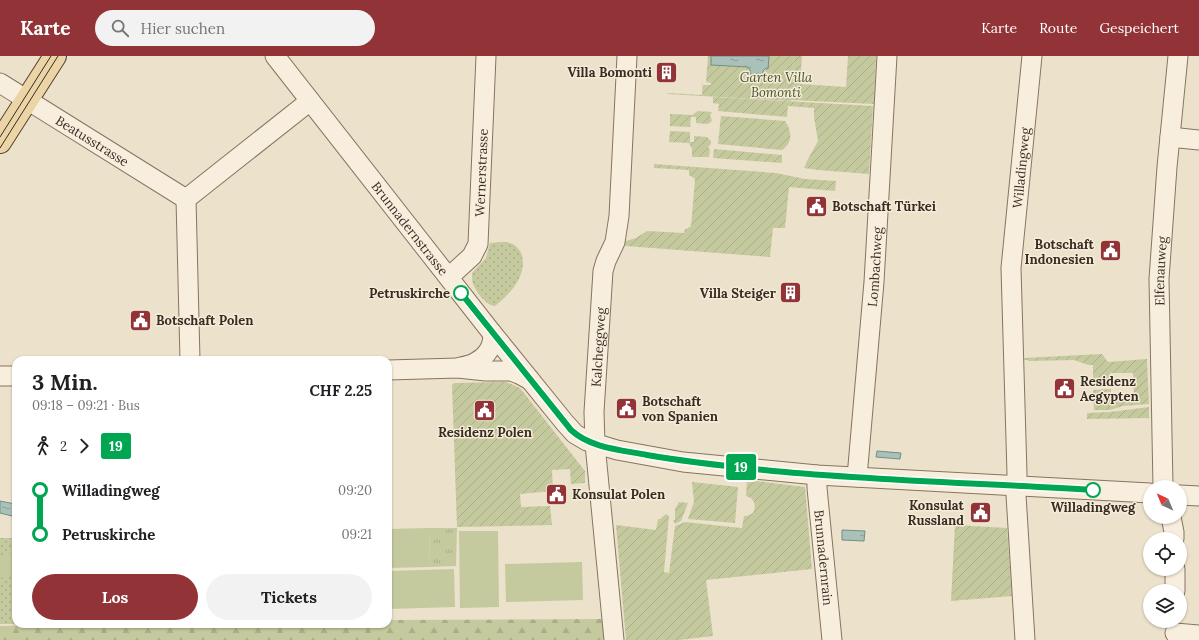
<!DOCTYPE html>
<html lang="de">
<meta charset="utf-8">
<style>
body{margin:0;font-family:Lora,serif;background:#f2f2f2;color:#202124;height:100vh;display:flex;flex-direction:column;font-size:15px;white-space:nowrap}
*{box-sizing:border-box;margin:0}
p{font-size:13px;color:#757577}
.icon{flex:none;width:22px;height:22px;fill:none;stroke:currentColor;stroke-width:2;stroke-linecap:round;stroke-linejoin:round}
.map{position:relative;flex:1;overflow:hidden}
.side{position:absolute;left:12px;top:300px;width:380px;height:272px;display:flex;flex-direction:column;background:#fff;border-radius:12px;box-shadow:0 1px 3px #0004}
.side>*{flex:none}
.badge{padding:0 8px;border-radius:3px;font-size:14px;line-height:26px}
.needle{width:26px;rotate:316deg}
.controls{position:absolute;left:1143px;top:424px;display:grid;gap:8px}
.controls a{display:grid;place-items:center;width:44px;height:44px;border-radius:50%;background:#fff;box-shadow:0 1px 3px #0004;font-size:20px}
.map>.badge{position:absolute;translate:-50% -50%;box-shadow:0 0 0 2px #fff}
.legs{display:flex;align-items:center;gap:6px;height:44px;padding:0 20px;font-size:13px}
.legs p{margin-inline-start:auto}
.overview{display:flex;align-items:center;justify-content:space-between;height:68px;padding:0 20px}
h1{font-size:22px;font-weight:700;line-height:30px}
.button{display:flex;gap:8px;margin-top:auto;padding:8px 20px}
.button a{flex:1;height:46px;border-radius:24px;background:#923437;color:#fff;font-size:16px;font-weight:700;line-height:46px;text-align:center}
.button a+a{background:#f2f2f2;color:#202124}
ul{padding:0 20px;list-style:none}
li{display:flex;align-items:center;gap:14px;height:44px;font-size:15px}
li i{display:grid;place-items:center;width:6px;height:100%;margin:0 5px;background:currentColor}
li i::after{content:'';width:10px;height:10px;margin:-5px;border:3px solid;border-radius:50%;background:#fff}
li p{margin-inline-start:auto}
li:first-child i{background:linear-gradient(#0000 50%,currentColor 0)}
li:last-child i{background:linear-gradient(currentColor 50%,#0000 0)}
header{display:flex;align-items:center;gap:24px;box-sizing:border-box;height:56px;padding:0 20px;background:#923437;color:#fff}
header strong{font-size:19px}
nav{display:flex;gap:22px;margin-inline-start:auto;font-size:14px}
.search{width:280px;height:36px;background:#f2f2f2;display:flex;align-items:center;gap:10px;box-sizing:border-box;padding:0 14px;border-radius:22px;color:#757577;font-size:15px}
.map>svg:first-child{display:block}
</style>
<header>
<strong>Karte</strong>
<div class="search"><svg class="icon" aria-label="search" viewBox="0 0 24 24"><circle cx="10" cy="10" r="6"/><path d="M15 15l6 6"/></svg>Hier suchen</div>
<nav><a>Karte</a><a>Route</a><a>Gespeichert</a></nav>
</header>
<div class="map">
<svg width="1199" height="584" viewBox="0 0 1199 584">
<defs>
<pattern id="grass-dots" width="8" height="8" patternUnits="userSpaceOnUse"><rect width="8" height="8" fill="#c5c99e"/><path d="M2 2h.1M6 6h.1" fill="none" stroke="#aaad88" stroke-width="1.8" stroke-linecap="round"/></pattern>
<pattern id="forest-firs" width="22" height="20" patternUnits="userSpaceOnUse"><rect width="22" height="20" fill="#c5c99e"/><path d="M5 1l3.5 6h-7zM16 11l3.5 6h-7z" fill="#aaad88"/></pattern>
<pattern id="park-tufts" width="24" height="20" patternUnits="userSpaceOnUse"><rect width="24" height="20" fill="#c5c99e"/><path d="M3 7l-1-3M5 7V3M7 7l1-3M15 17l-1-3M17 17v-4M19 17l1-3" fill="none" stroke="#aaad88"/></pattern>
<pattern id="garden-furrows" width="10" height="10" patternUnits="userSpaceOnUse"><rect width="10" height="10" fill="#c5c99e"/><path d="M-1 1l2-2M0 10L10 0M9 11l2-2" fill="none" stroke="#aaad88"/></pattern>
<pattern id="water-ripples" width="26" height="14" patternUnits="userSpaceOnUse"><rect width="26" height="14" fill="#aac1b9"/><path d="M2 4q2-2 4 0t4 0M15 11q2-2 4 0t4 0" fill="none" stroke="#8b9d96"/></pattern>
</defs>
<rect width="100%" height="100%" fill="#ece1ca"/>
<g fill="url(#grass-dots)">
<path d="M503,186C511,186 517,189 521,197C529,218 510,238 495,250C487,250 477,237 474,230C472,227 472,222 472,217L486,202L490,187Z"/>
<path d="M0,482H16V568H17H0Z"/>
</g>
<path fill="url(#forest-firs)" d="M605,563L607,584H0V570L113,568H388V564Z"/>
<path fill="url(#park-tufts)" d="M429,472H457L456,510L430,511Z"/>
<g fill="url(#garden-furrows)">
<path d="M708,0H711V9L748,11L749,14L763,19V15H765L766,12L768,13L769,1L767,0H794L791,45L667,38L668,29L667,37L702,39L703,23V29H711V27L706,26Z"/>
<path d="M794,0H802L800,28L846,31L848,0H876L874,48L791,44Z"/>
<path d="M713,41L873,50L869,118L818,114L804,112L807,105L818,85L814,61V52L788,50L787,61L718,55L719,48L713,47Z"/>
<path d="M698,55L712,56L710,59L712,65L708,68L696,67V61H691L690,71L670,70V58L692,59Z"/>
<path d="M721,60L785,65C792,75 793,86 782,94L718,88Z"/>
<path d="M670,75L690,76V86H694V80L707,81L711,85V88L708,91L710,94L709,101H692V93L689,87L669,86Z"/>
<path d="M714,93L782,99V107L713,102Z"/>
<path d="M654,108L776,117L805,123L836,125L835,135L789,131L785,172H773L770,201L626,190L621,185H626L636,182L647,175L684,177L685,173H687L691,170L695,124L694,122L689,119V114L654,112Z"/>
<path d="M1102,298L1108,306L1147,303L1149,348L1123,350L1110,354H1094L1093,334L1111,333V342L1134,341L1133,317H1110V326L1093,327V309H1088L1074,304L1028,305V304H1024V302Z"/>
<path d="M506,326L520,332L585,415V427L571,428L570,413L552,414L553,435L520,438L521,451L550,450L552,469L457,471L452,329L454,327Z"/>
<path d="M1149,351V362L1087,363V357L1110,356Z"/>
<path d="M747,424L805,431L812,513L706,524L713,580L679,584H626L616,469L656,474L658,463H661V462L666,458L669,460L664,516L669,517L675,470L685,466L742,472L744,460H747L753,457C757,449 754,442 746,440Z"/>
<path d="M692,426L738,431L735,467L688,463L694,446Z"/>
<path d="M679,446L688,447L681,465L675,468L673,464H675V453Z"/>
<path d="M955,469L1007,472L1012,540L951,545Z"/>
</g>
<g fill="#c5c99e">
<path d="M429,472L430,511L388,512V473Z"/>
<path d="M459,475H498L499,551L460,552Z"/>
<path d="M16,496V519L0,522V500Z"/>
<path d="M582,506L583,544L506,546L505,508Z"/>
<path d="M454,513L455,551L388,553V515Z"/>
</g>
<g fill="url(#water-ripples)" stroke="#718f87">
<path d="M711,0H767L769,1L768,13L766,12L763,15V19L750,18V14L748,11L711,9Z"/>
<path d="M877,395L901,397L900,403L876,401Z"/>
<path d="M0,445L15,448L12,460L0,457Z"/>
<path d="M842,474L865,475L864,485L842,484Z"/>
</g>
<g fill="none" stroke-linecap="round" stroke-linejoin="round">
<defs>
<g id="minor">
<path id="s1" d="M275,0L492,277L565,367L575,378L587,385L617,394L683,406L817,419L1150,437"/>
<path id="s2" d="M0,27L186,143"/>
<path d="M1170,81L1199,84"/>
<path id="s3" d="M449,221L472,200L478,188L486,0"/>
<path d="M190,304L186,143L310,45"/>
<path d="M460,311C466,310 472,309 476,306C486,301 495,289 492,277"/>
<path d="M388,314L458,312L486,315H511L519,318L530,324"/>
<path d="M0,320H16"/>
<path id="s4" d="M817,419V432L832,584"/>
<path id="s5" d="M857,421L874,226L887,0"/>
<path id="s6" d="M1163,431L1159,223L1167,111L1178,0"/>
<path d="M1180,439L1199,440"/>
<path d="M1171,461L1174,476V483"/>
<path d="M1175,513V535"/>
<path d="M1175,577L1199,579"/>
<path id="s7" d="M614,584L595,388L594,356L603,215L606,205L615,186L619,160L627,0"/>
<path id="s8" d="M1025,584L1016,439L1017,418L1011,212L1032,0"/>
</g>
<path id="major" d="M0,86L55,0"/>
</defs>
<use href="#minor" stroke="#877460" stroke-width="21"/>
<use href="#major" stroke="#564233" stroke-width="24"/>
<use href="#minor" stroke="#f7eedd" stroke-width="19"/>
<use href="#major" stroke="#ebd4a6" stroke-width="22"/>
<g stroke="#392c22" stroke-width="1">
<path d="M0,81L51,0"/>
<path d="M0,92L58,0"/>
</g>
</g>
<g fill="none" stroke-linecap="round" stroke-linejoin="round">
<defs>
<path id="line-1" d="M461,237L571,374C590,392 622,394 647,399C686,406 725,410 764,414C873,425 983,427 1093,434"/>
</defs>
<use href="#line-1" stroke="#fff" stroke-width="9"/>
<use href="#line-1" stroke="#00a651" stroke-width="6"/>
</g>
<defs>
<symbol id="building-square" viewBox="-11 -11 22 22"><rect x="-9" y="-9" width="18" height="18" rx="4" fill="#923437" stroke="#f4ebd9"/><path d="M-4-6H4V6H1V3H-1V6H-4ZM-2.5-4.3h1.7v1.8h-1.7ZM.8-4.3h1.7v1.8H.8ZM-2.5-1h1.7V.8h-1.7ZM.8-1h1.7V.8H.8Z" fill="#fff"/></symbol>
<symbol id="civic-square" viewBox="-11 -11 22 22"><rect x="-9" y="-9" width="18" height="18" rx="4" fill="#923437" stroke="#f4ebd9"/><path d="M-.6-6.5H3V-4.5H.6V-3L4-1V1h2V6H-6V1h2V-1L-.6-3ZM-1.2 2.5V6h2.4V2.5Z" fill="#fff"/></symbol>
</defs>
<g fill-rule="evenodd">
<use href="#building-square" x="654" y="4" width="25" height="25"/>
<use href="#civic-square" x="804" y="138" width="25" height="25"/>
<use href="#civic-square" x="1098" y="182" width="25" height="25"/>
<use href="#building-square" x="778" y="224" width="25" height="25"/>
<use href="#civic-square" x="128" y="252" width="25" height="25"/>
<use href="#civic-square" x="1052" y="320" width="25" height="25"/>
<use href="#civic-square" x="614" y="340" width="25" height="25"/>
<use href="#civic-square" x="472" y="342" width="25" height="25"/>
<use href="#civic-square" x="544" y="426" width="25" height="25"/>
<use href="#civic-square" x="968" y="444" width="25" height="25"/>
</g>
<g fill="#fff" stroke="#00a651" stroke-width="2">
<circle cx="461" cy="237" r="7"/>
<circle cx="1093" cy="434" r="7"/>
</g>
<g text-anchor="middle" stroke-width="3" stroke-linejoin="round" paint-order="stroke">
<g font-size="13" font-weight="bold" fill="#392c22" stroke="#f4ebd9" text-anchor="start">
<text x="652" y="21" text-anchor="end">Villa Bomonti</text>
<text x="832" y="155">Botschaft Türkei</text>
<text x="1094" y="193" text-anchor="end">Botschaft<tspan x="1094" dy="15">Indonesien</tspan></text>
<text x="776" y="242" text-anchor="end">Villa Steiger</text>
<text x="156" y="269">Botschaft Polen</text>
<text x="1080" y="330">Residenz<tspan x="1080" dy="15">Aegypten</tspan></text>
<text x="642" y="350">Botschaft<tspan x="642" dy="15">von Spanien</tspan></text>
<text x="485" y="381" text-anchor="middle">Residenz Polen</text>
<text x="572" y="443">Konsulat Polen</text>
<text x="964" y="454" text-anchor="end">Konsulat<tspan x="964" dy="15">Russland</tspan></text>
</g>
<g font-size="13" font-style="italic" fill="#4a542a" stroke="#f4ebd9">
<text x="776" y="26">Garten Villa<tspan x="776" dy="15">Bomonti</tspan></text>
</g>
<g font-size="13" fill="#392c22" stroke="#f4ebd9">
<text dy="5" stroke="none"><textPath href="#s2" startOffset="109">Beatusstrasse</textPath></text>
<text dy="5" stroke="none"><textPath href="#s8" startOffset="473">Willadingweg</textPath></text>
<text dy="5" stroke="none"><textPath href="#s3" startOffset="116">Wernerstrasse</textPath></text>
<text dy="5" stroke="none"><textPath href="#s1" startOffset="219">Brunnadernstrasse</textPath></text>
<text dy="5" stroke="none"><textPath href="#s5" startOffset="211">Lombachweg</textPath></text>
<text dy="5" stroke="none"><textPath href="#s6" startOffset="216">Elfenauweg</textPath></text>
<text dy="5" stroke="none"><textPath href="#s7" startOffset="294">Kalcheggweg</textPath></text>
<text dy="5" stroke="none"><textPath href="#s4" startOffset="83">Brunnadernrain</textPath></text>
</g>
<g font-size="13" font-weight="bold" fill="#392c22" stroke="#f4ebd9" text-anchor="end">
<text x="450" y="242">Petruskirche</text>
<text x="1093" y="456" text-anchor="middle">Willadingweg</text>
</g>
</g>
</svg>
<div class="controls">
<a><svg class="needle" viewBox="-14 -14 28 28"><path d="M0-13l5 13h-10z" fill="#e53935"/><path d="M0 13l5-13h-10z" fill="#757577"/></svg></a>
<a><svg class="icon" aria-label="locate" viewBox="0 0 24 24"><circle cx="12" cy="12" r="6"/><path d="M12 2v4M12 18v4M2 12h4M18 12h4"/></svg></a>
<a><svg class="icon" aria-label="layers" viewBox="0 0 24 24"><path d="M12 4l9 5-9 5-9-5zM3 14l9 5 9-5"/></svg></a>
</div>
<b class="badge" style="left:741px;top:411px;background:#00a651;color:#fff">19</b>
<section class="side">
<div class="overview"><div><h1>3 Min.</h1><p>09:18 – 09:21 · Bus</p></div><b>CHF 2.25</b></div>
<div class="legs"><svg class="icon" aria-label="walk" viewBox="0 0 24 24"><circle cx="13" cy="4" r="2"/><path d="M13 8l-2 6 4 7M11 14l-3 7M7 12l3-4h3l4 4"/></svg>2<svg class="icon" aria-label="forward" viewBox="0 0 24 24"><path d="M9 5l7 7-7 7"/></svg><b class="badge" style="background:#00a651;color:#fff">19</b></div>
<ul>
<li><i style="color:#00a651"></i><b>Willadingweg</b><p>09:20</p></li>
<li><i style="color:#00a651"></i><b>Petruskirche</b><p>09:21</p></li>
</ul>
<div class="button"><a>Los</a><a>Tickets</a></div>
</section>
</div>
